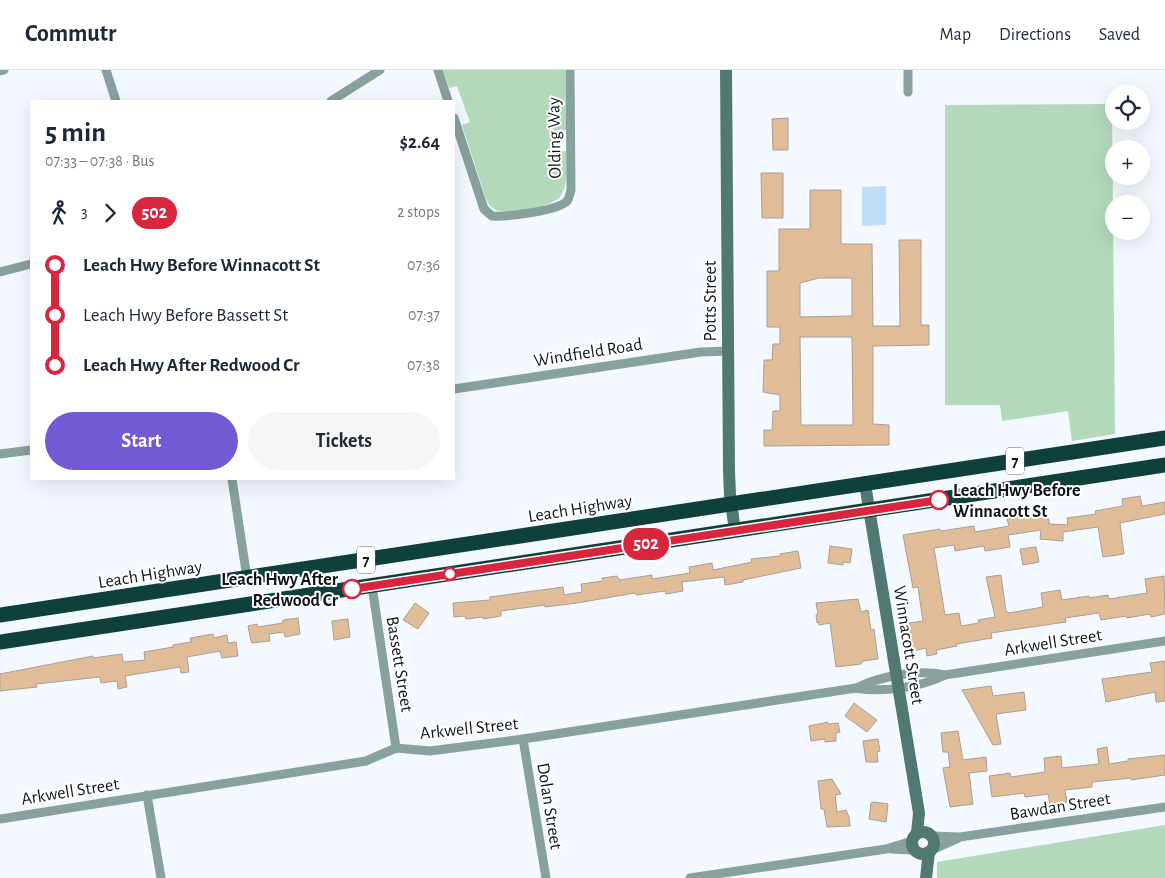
<!DOCTYPE html>
<meta charset="utf-8">
<style>
body{margin:0;font-family:"Alegreya Sans",sans-serif;background:#f6f6f7;color:#1f2937;height:100vh;display:flex;flex-direction:column;font-size:19px;white-space:nowrap}
*{box-sizing:border-box;margin:0}
p{font-size:16px;color:#747a83}
.icon{flex:none;width:28px;height:28px;fill:none;stroke:currentColor;stroke-width:2;stroke-linecap:round;stroke-linejoin:round}
.map{position:relative;flex:1;overflow:hidden}
.sheet{position:absolute;left:30px;top:30px;width:425px;height:380px;display:flex;flex-direction:column;background:#fff;border-radius:0px;box-shadow:0 5px 20px #0002}
.sheet>*{flex:none}
.badge{padding:0 10px;border-radius:16px;font-size:18px;line-height:32px}
.fabs{position:absolute;left:1105px;top:15px;display:grid;gap:10px}
.fabs a{display:grid;place-items:center;width:45px;height:45px;border-radius:50%;background:#fff;box-shadow:0 5px 20px #0002;font-size:25px}
.map>.badge{position:absolute;translate:-50% -50%;box-shadow:0 0 0 2px #fff}
.legs{display:flex;align-items:center;gap:8px;height:55px;padding:0 15px;font-size:16px}
.legs p{margin-inline-start:auto}
.head{display:flex;align-items:center;justify-content:space-between;height:85px;padding:0 15px}
h1{font-size:28px;font-weight:700;line-height:38px}
.action{display:flex;gap:10px;margin-top:auto;padding:10px 15px}
.action a{flex:1;height:58px;border-radius:30px;background:#735ad4;color:#fff;font-size:20px;font-weight:700;line-height:58px;text-align:center}
.action a+a{background:#f6f6f7;color:#1f2937}
ul{padding:0 15px;list-style:none}
li{display:flex;align-items:center;gap:18px;height:50px;font-size:19px}
li i{display:grid;place-items:center;width:8px;height:100%;margin:0 6px;background:currentColor}
li i::after{content:'';width:12px;height:12px;margin:-6px;border:4px solid;border-radius:50%;background:#fff}
li p{margin-inline-start:auto}
li:first-child i{background:linear-gradient(#0000 50%,currentColor 0)}
li:last-child i{background:linear-gradient(currentColor 50%,#0000 0)}
header{display:flex;align-items:center;gap:30px;box-sizing:border-box;height:70px;padding:0 25px;background:#fff;border-bottom:1px solid #e0e1e3}
header strong{font-size:24px}
nav{display:flex;gap:28px;margin-inline-start:auto;font-size:18px}
.map>svg:first-child{display:block}
</style>
<header>
<strong>Commutr</strong>
<nav><a>Map</a><a>Directions</a><a>Saved</a></nav>
</header>
<div class="map">
<svg width="1165" height="808" viewBox="0 0 1165 808">
<rect width="100%" height="100%" fill="#f3f9fe"/>
<g fill="#b3d9ba">
<path d="M443,0H565L566,60L556,61L557,81H566C566,95 569,115 560,127C551,137 513,143 500,141C493,140 489,135 486,129L462,55L470,52L457,16L449,18Z"/>
<path d="M1112,34L1115,364L1072,371L1068,341L1002,351L1000,335H945V35Z"/>
<path d="M1165,755V808H937V792Z"/>
</g>
<path fill="#bedffa" d="M886,116V155L862,156V117Z"/>
<g fill="#e0bd98" stroke="#a79f96" fill-rule="evenodd">
<path d="M788,48V80H773L772,49Z"/>
<path d="M761,103H783V148H762Z"/>
<path d="M810,120H841V174H872L873,256H900L899,170H921V255H929V275L873,276V354L889,355V375L764,376V360H772L773,341H780V325L763,322L764,290H772L773,274H780V257H767V201H779V159H810ZM819,208H852V246L800,247V213ZM800,267H852L853,355H801Z"/>
<path d="M1140,426L1142,436L1165,432V444L1120,453L1124,484L1103,487L1098,457L1063,462V471L1040,469L1041,460L1008,465L1010,477L985,481L984,476L955,481L954,475L934,478L945,545L959,543L961,556L979,553L978,550L995,547L986,507L1001,505L1006,542H1008L1009,543L1043,537L1041,523L1060,520L1062,530L1089,526V528L1108,525L1109,529L1147,523L1145,509L1164,506L1165,544L1151,547L1150,544L1127,548L1126,546L1101,550L1099,543L1065,548L1066,552L991,563L992,568L956,574L957,576L936,580L937,584L927,586L926,578L913,581L909,553L923,551L918,517L913,518L903,465L940,459L941,461L974,456L975,462L1009,456L1007,449L1028,445L1029,447L1049,449V454L1068,455L1067,448L1096,444L1095,441L1123,436L1122,429Z"/>
<path d="M830,476L852,479L850,493L843,492V495L828,493Z"/>
<path d="M1036,477L1039,492L1023,495L1020,479Z"/>
<path d="M798,481L801,498L743,510V512L725,515L724,507L682,512L683,521L666,524L665,521L636,525L635,523L577,533L545,537V535L501,541V546L483,549V547L466,549L465,546L454,547L453,533L490,530V527L563,517L564,525L582,522L581,514L603,511L602,508L617,506L620,510L652,505V509L690,503L689,497L712,493L713,500L752,492L751,489L780,486V484Z"/>
<path d="M858,529L861,542L868,540L871,560L874,559L878,589L863,591L861,594L836,597L830,553L819,555V552L817,553L816,545L818,544L816,533Z"/>
<path d="M415,533L429,543L418,559L403,550Z"/>
<path d="M298,548L300,564L285,567L284,562L269,564L270,571L252,573L251,571L248,556L257,554L258,557L283,553V550Z"/>
<path d="M348,549L350,567L334,570L332,551Z"/>
<path d="M213,564L214,568L227,565L228,573L236,572L238,586L222,588L220,581L187,587L189,602L181,603L180,597L125,606L127,617L118,619L117,611L101,613L100,607L36,614L37,617L0,621V604L93,586V588L122,584L123,592L145,590L144,582L173,577V575L191,572L190,568Z"/>
<path d="M1165,591V631L1156,632L1155,622L1106,632L1102,609L1152,602L1150,593Z"/>
<path d="M991,616L993,626L1024,622L1026,640L996,644L1001,674L993,675L962,620Z"/>
<path d="M854,633L877,650L867,662L845,646Z"/>
<path d="M828,652V654L838,653L840,662L836,663V671L825,672V669L811,671L809,656Z"/>
<path d="M958,661L963,690L986,687L987,701L969,703L973,734L950,737L943,698L950,697L948,682H943L941,663Z"/>
<path d="M878,669L880,681L877,682L878,692H866L863,671Z"/>
<path d="M1107,677L1109,694L1128,691V689L1165,685V705L1131,710V708L1092,712V717L1065,720L1067,732L1050,734L1048,724L1025,727L1024,723L992,727L989,706L1010,703L1011,707L1045,702L1044,688L1061,686L1062,698L1099,694L1097,679Z"/>
<path d="M832,709L841,724L835,725L837,742L846,740L849,747L850,756L827,757L824,739H821L818,711Z"/>
<path d="M874,732L888,734L886,752L869,749L871,733Z"/>
</g>
<g fill="none" stroke-linecap="round" stroke-linejoin="round">
<g stroke="#88a19d" stroke-width="9">
<path d="M106,0L116,31"/>
<path d="M438,0L448,31"/>
<path d="M908,0V22"/>
<path d="M0,1L4,0"/>
<path d="M331,31L380,0"/>
<path d="M454,48L484,139L492,146C506,147 558,141 567,131C569,129 570,123 571,120L570,0"/>
<path d="M0,202L31,194"/>
<path d="M454,319L701,282L728,281"/>
<path d="M0,384L31,380"/>
<path d="M232,409L247,508"/>
<path d="M372,516L396,678"/>
<path d="M856,618C883,623 921,617 945,605L1165,571"/>
<path d="M523,669L546,808"/>
<path d="M147,725L161,808"/>
<path d="M0,749L366,691L396,678L430,681L523,669L856,618C881,606 918,599 945,605"/>
<path d="M932,766L960,767L1165,737"/>
<path d="M891,779L914,780"/>
<path d="M932,780L957,769"/>
<path d="M690,808L886,779L912,771"/>
</g>
<g stroke="#527872" stroke-width="12">
<path d="M726,0L729,401L730,425L735,461"/>
<path d="M865,414L919,743L917,763"/>
<circle cx="923" cy="773" r="11"/>
<path d="M926,808L929,782"/>
</g>
<g stroke="#10403a" stroke-width="15">
<path d="M0,545L1165,368"/>
<path d="M0,572L1165,395"/>
</g>
</g>
<g fill="none" stroke-linecap="round" stroke-linejoin="round">
<defs>
<path id="line-1" d="M352,519L939,430"/>
</defs>
<use href="#line-1" stroke="#fff" stroke-width="11"/>
<use href="#line-1" stroke="#d7263d" stroke-width="8"/>
</g>
<g fill="#fff" stroke="#d7263d" stroke-width="2.5">
<circle cx="939" cy="430" r="9"/>
<circle cx="450" cy="504" r="6"/>
<circle cx="352" cy="519" r="9"/>
</g>
<g text-anchor="middle" stroke-width="4" stroke-linejoin="round" paint-order="stroke">
<g fill="#fff" stroke="#595c5e" stroke-width="1">
<rect x="1006" y="377.5" width="18" height="27" rx="4"/>
<rect x="357" y="476.5" width="18" height="27" rx="4"/>
</g>
<g font-size="16" font-weight="bold" fill="#121619">
<text x="1015" y="397">7</text>
<text x="366" y="496">7</text>
</g>
<g font-size="18" fill="#121619" stroke="#fff">
<text transform="translate(554 68) rotate(-91)" y="6">Olding Way</text>
<text transform="translate(710 231) rotate(-90)" y="6">Potts Street</text>
<text transform="translate(588 282) rotate(-9)" y="6">Windfield Road</text>
<text transform="translate(580 438) rotate(-9)" y="6">Leach Highway</text>
<text transform="translate(150 504) rotate(-9)" y="6">Leach Highway</text>
<text transform="translate(1053 572) rotate(-9)" y="6">Arkwell Street</text>
<text transform="translate(909 575) rotate(81)" y="6">Winnacott Street</text>
<text transform="translate(400 594) rotate(81)" y="6">Bassett Street</text>
<text transform="translate(469 658) rotate(-6)" y="6">Arkwell Street</text>
<text transform="translate(70 721) rotate(-9)" y="6">Arkwell Street</text>
<text transform="translate(550 736) rotate(81)" y="6">Dolan Street</text>
<text transform="translate(1060 736) rotate(-9)" y="6">Bawdan Street</text>
</g>
<g font-size="18" font-weight="bold" fill="#121619" stroke="#fff" text-anchor="start">
<text x="953" y="426">Leach Hwy Before<tspan x="953" dy="21">Winnacott St</tspan></text>
<text x="338" y="515" text-anchor="end">Leach Hwy After<tspan x="338" dy="21">Redwood Cr</tspan></text>
</g>
</g>
</svg>
<div class="fabs">
<a><svg class="icon" aria-label="locate" viewBox="0 0 24 24"><circle cx="12" cy="12" r="6"/><path d="M12 2v4M12 18v4M2 12h4M18 12h4"/></svg></a>
<a>+</a>
<a>−</a>
</div>
<b class="badge" style="left:646px;top:474px;background:#d7263d;color:#fff">502</b>
<section class="sheet">
<div class="head"><div><h1>5 min</h1><p>07:33 – 07:38 · Bus</p></div><b>$2.64</b></div>
<div class="legs"><svg class="icon" aria-label="walk" viewBox="0 0 24 24"><circle cx="13" cy="4" r="2"/><path d="M13 8l-2 6 4 7M11 14l-3 7M7 12l3-4h3l4 4"/></svg>3<svg class="icon" aria-label="forward" viewBox="0 0 24 24"><path d="M9 5l7 7-7 7"/></svg><b class="badge" style="background:#d7263d;color:#fff">502</b><p>2 stops</p></div>
<ul>
<li><i style="color:#d7263d"></i><b>Leach Hwy Before Winnacott St</b><p>07:36</p></li>
<li><i style="color:#d7263d"></i><span>Leach Hwy Before Bassett St</span><p>07:37</p></li>
<li><i style="color:#d7263d"></i><b>Leach Hwy After Redwood Cr</b><p>07:38</p></li>
</ul>
<div class="action"><a>Start</a><a>Tickets</a></div>
</section>
</div>
